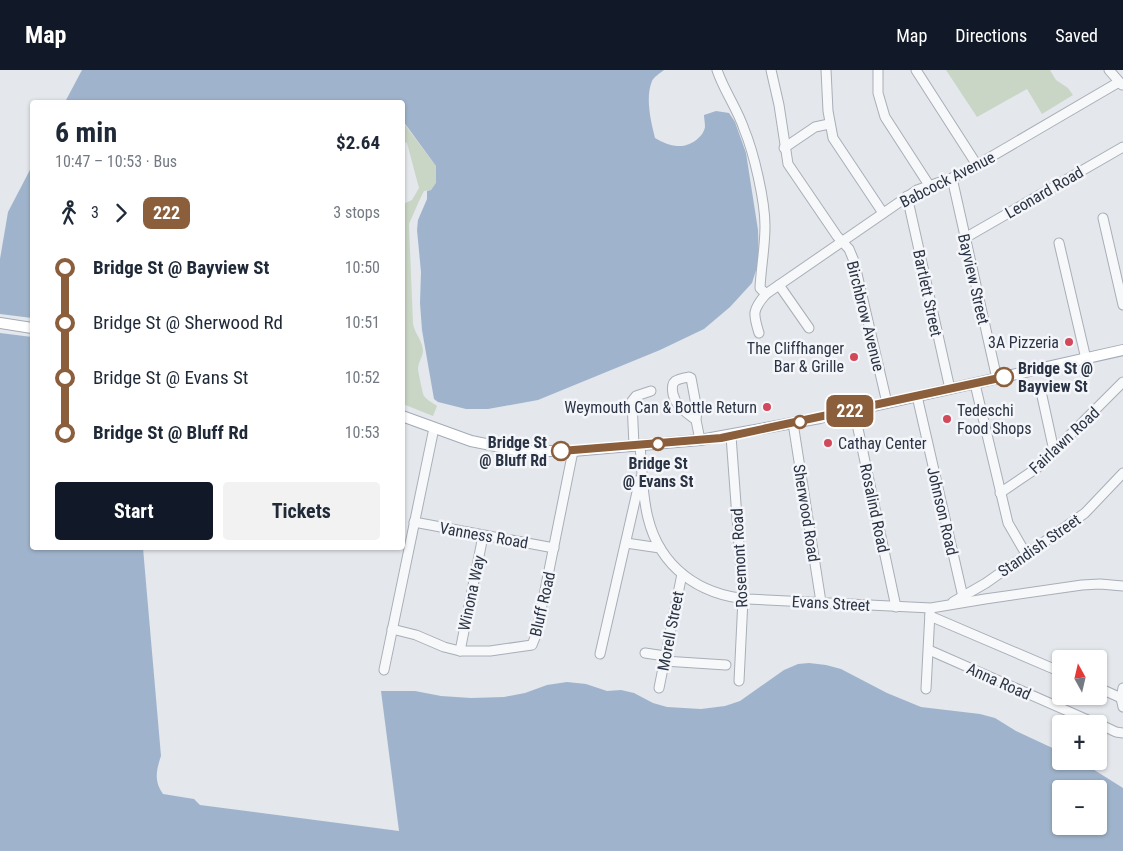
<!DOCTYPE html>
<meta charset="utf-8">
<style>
body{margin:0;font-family:"Roboto Condensed",sans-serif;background:#f2f2f3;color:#1f2937;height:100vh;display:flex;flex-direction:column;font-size:19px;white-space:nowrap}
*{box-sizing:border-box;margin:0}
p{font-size:16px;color:#747a83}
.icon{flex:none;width:28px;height:28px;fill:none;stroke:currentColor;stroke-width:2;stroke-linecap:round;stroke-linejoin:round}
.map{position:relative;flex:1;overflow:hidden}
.sheet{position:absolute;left:30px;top:30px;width:375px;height:450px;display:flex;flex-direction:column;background:#fff;border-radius:5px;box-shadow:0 1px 4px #0004}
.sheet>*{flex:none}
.badge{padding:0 10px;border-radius:8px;font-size:18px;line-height:32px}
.needle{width:32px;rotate:352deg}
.fabs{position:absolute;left:1052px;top:580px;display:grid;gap:10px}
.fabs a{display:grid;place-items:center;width:55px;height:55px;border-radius:5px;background:#fff;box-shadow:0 1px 4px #0004;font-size:25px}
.map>.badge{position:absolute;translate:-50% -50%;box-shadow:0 0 0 2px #fff}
.legs{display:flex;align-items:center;gap:8px;height:55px;padding:0 25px;font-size:16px}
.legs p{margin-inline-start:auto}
.headline{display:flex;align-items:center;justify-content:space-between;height:85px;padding:0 25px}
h1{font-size:28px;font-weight:700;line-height:38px}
.cta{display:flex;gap:10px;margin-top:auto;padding:10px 25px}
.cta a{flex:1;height:58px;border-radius:5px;background:#111827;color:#fff;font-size:20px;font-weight:700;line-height:58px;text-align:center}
.cta a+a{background:#f2f2f3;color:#1f2937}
ul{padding:0 25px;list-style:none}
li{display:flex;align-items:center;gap:18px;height:55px;font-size:19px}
li i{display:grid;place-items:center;width:8px;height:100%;margin:0 6px;background:currentColor}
li i::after{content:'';width:12px;height:12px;margin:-6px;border:4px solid;border-radius:50%;background:#fff}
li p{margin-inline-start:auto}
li:first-child i{background:linear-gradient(#0000 50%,currentColor 0)}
li:last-child i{background:linear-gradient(currentColor 50%,#0000 0)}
header{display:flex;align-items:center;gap:30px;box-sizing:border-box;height:70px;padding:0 25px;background:#111827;color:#fff}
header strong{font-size:24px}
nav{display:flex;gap:28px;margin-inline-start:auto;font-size:18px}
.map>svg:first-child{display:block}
</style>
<header>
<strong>Map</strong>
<nav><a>Map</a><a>Directions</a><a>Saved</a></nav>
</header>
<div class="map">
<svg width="1123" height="781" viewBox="0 0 1123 781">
<rect width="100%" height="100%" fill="#e4e7ec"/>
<g fill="#c9d6c5">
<path d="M946,0H1050L1056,10L1068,18L1073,25L1042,44L1027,19L977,47Z"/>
<path d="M402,51L436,96V114L431,120L424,121L419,131L409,154L413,254C415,264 422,270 423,280C423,287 418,292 418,299C418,301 423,325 424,326C427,330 433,333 437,336L433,346L403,334V134L412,130L419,118L407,73L403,71Z"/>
</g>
<g fill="#9fb4cc" fill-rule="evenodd">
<path d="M82,0H664C660,3 654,7 652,11C645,28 651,52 655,68C662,72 670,76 678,76C689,77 703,68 705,57C705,53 704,48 704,45L716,41L729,43L735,52L746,83L758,160L759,191L752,213L730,237L704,259L660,280L538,330L488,339H466L438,332L434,329L422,260L420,233L421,202L417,160L418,150L427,129V121L431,120L436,113V96L403,51L402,32H65Z"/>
<path d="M32,96V478H143L161,686C156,701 154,711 163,724L194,729L200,735L399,761L381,621H415L441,626L471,628L504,627L525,623L547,615L567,612L586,614L607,621L621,620L634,623L653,633L667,637L701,639L725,636L740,631L784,600L798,594L809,593L826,595L841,599L887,623L921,637L980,644L995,648L1016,661L1061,682V691H1080L1123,718V781H0V189L8,142ZM1061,719H1099V756H1061Z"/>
</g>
<path fill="#e4e7ec" d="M0,244L32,248V267L0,263Z"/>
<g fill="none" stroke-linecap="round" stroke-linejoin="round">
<defs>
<g id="minor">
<path d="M717,0C724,21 737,38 744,59C754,83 765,131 765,156C765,177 761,197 760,218L766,224"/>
<path d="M771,0L779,35L788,94L837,166L849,179L854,191L887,333"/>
<path d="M826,0L828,41L833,68L883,143"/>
<path d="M878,0V23L885,47L929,115"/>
<path d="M916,0L977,95"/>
<path d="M1109,0L1122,15"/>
<path d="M784,78L815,57L829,54"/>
<path d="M952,108L997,309"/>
<path d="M907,126L950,319"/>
<path d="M1103,148L1123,235"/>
<path d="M965,168L1123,77"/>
<path d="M1059,173L1086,289"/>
<path d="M779,215L809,258"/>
<path d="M759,263C753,244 752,240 766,224L917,120L952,108L977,95L1119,12"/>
<path d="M975,314L1008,453L1026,484"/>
<path d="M917,326L963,527"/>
<path d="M1042,326L1054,381"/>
<path d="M854,340L896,537"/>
<path d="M696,350L697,340L691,308L689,307C677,309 670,310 673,324C676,337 686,342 696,350L700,370"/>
<path d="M793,353L821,532"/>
<path d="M731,366L743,529L739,611"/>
<path d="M640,375C642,399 642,425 648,448C660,497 699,525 748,529L931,538L985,529L1082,515L1100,514L1123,516"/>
<path d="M634,376L632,331L636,326L651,321"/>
<path d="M1000,423L1037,398L1123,312"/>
<path d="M414,452L554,478"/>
<path d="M626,473L660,478"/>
<path d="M953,532L986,513L1085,443L1123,403"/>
<path d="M930,546L1061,602"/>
<path d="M392,559L416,565L444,577L460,581H490L532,575L536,565L573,381"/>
<path d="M929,580L1097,654"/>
<path d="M460,581L483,466"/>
<path d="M645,583L665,586"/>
<path d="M600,584L640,409"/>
<path d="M664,591L726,595"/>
<path d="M384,600L434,358"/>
<path d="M659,618L682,504"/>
<path d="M1099,618L1121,628"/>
<path d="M1123,618L1121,628L1123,637"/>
<path d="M926,619L930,542"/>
<path d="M1099,654L1116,662L1123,663"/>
</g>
<g id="major">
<path d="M0,253L32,258"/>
<path d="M402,346L471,371L520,381H573L700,370L820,348L1123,280"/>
</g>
</defs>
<use href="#minor" stroke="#a9aeb7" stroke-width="11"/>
<use href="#major" stroke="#a3abb8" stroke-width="12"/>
<use href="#minor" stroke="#f7f8fa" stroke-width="9"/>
<use href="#major" stroke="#fff" stroke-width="10"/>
</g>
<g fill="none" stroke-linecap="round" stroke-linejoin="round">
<defs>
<path id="line-1" d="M561,381L721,368L1004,307"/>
</defs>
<use href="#line-1" stroke="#fff" stroke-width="11"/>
<use href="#line-1" stroke="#8b5e3c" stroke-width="8"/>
</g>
<g fill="#d1495b" stroke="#f4f6f9" stroke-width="2">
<circle cx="1069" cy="272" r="5"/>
<circle cx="854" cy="287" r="5"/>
<circle cx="767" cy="337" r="5"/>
<circle cx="947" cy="349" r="5"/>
<circle cx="828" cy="373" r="5"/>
</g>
<g fill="#fff" stroke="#8b5e3c" stroke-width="2.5">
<circle cx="1004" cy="307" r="9"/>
<circle cx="800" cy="352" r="6"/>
<circle cx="658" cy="374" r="6"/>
<circle cx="561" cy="381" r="9"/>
</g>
<g text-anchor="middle" stroke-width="5" stroke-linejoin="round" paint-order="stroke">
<g font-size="16" fill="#2b3445" stroke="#f4f6f9">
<text transform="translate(947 109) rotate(-27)" y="6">Babcock Avenue</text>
<text transform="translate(1044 122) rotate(-30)" y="6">Leonard Road</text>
<text transform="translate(974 209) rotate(77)" y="6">Bayview Street</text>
<text transform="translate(928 223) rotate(78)" y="6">Bartlett Street</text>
<text transform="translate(866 246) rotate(76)" y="6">Birchbrow Avenue</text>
<text transform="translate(1064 370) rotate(-43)" y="6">Fairlawn Road</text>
<text transform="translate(875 438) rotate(78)" y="6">Rosalind Road</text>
<text transform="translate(943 441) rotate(77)" y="6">Johnson Road</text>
<text transform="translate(807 443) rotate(81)" y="6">Sherwood Road</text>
<text transform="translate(484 465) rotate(10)" y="6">Vanness Road</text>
<text transform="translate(1039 475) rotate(-35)" y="6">Standish Street</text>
<text transform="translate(739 488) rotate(-93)" y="6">Rosemont Road</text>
<text transform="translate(471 523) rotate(-78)" y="6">Winona Way</text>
<text transform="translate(831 533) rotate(3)" y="6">Evans Street</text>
<text transform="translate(542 534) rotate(-77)" y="6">Bluff Road</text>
<text transform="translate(670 561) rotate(-79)" y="6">Morell Street</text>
<text transform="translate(999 611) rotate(24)" y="6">Anna Road</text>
</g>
<g font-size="16" fill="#2b3445" stroke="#f4f6f9" text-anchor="end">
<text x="1059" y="278">3A Pizzeria</text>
<text x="844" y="284">The Cliffhanger<tspan x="844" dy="18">Bar &amp; Grille</tspan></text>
<text x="757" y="343">Weymouth Can &amp; Bottle Return</text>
<text x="957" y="346" text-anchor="start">Tedeschi<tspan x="957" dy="18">Food Shops</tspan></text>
<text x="838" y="379" text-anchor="start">Cathay Center</text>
</g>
<g font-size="16" font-weight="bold" fill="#2b3445" stroke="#f4f6f9" text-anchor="start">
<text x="1018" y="304">Bridge St @<tspan x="1018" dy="18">Bayview St</tspan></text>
<text x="547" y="378" text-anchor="end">Bridge St<tspan x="547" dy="18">@ Bluff Rd</tspan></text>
<text x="658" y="399" text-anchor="middle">Bridge St<tspan x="658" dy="18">@ Evans St</tspan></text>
</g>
</g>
</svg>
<div class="fabs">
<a><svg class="needle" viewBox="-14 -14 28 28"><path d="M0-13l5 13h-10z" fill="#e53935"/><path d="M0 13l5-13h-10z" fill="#747a83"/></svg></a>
<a>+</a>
<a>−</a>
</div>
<b class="badge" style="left:850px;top:341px;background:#8b5e3c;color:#fff">222</b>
<section class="sheet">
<div class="headline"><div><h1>6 min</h1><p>10:47 – 10:53 · Bus</p></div><b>$2.64</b></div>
<div class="legs"><svg class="icon" aria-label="walk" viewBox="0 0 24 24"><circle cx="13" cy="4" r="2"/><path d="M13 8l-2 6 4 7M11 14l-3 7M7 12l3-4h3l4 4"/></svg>3<svg class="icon" aria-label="forward" viewBox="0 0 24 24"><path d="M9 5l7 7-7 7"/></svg><b class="badge" style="background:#8b5e3c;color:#fff">222</b><p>3 stops</p></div>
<ul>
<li><i style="color:#8b5e3c"></i><b>Bridge St @ Bayview St</b><p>10:50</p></li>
<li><i style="color:#8b5e3c"></i><span>Bridge St @ Sherwood Rd</span><p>10:51</p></li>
<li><i style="color:#8b5e3c"></i><span>Bridge St @ Evans St</span><p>10:52</p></li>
<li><i style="color:#8b5e3c"></i><b>Bridge St @ Bluff Rd</b><p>10:53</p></li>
</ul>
<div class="cta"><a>Start</a><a>Tickets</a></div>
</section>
</div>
